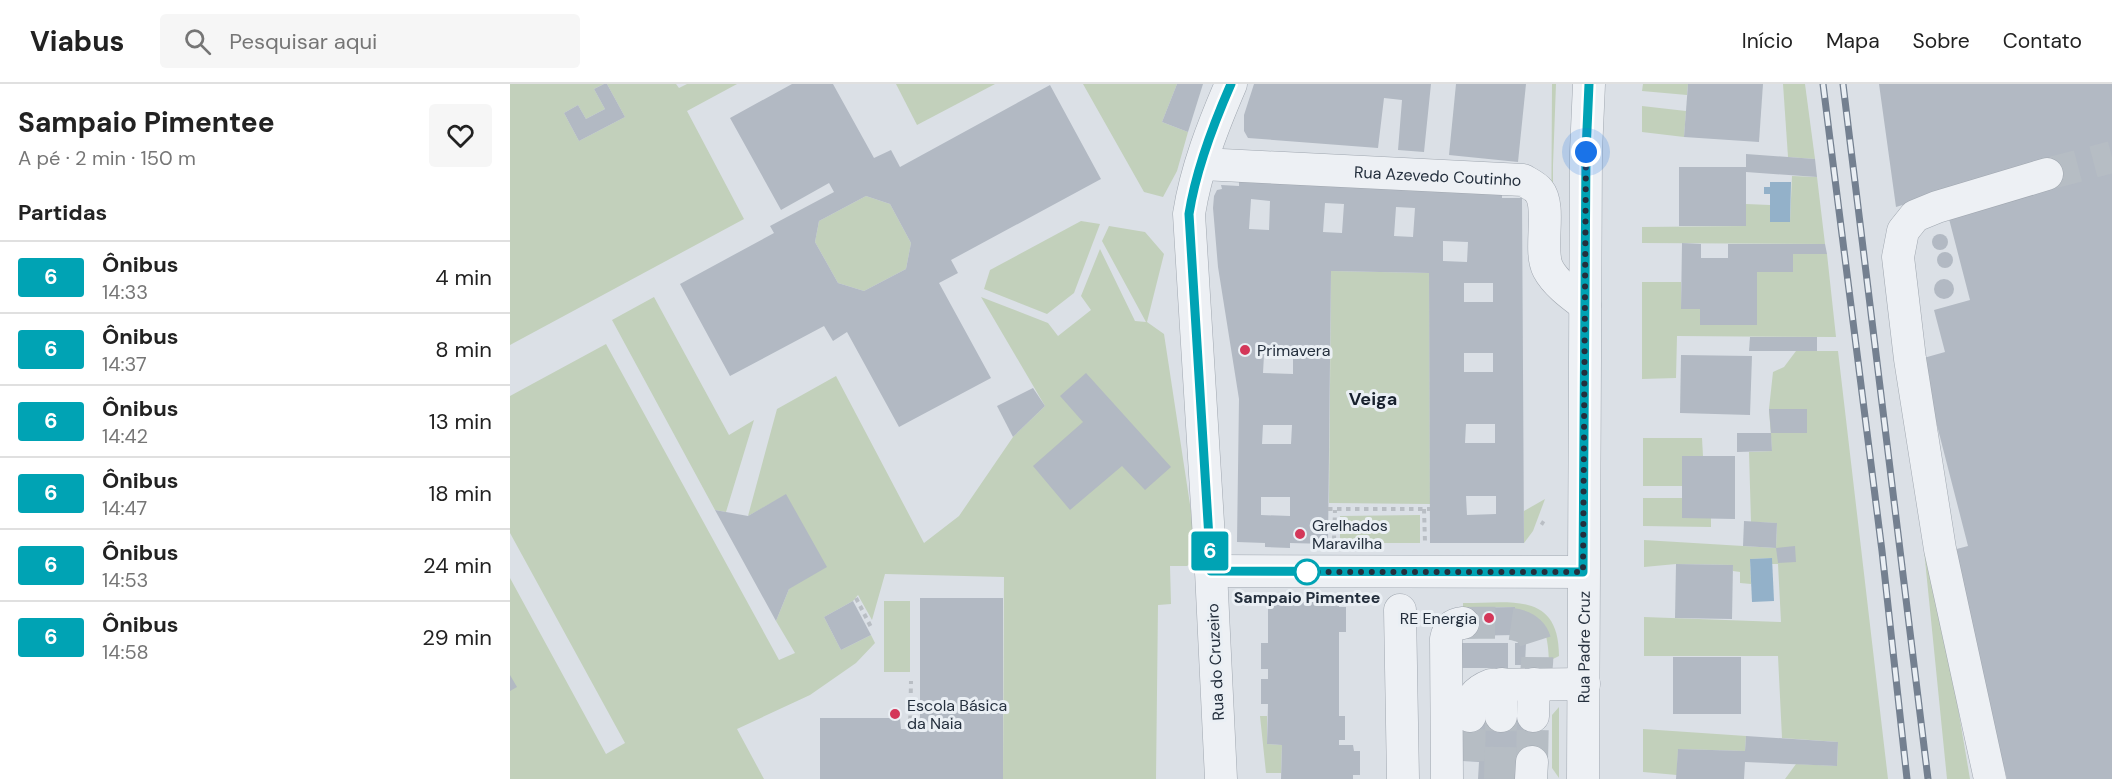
<!DOCTYPE html>
<html lang="pt">
<meta charset="utf-8">
<style>
body{margin:0;font-family:"DM Sans",sans-serif;background:#f6f6f6;color:#222;height:100vh;display:flex;flex-direction:column;font-size:22px;white-space:nowrap}
*{box-sizing:border-box;margin:0}
p{font-size:20px;color:#767676}
.icon{flex:none;width:33px;height:33px;fill:none;stroke:currentColor;stroke-width:2;stroke-linecap:round;stroke-linejoin:round}
.map{position:relative;flex:1;overflow:hidden}
.sheet{display:flex;flex-direction:column;background:#fff;width:510px}
.sheet>*{flex:none}
.badge{padding:0 12px;border-radius:4px;font-size:21px;line-height:39px}
.you{position:absolute;width:30px;height:30px;margin:-15px;border:4px solid #fff;border-radius:50%;background:#1a73e8;box-shadow:0 0 0 9px #1a73e833}
.map>.badge{position:absolute;translate:-50% -50%;box-shadow:0 0 0 3px #fff}
h2{padding:0 18px;font-size:22px;line-height:54px}
.round{display:grid;place-items:center;flex:none;width:63px;height:63px;border-radius:6px;background:#f6f6f6}
.headline{display:flex;align-items:center;justify-content:space-between;height:102px;padding:0 18px}
h1{font-size:28px;font-weight:700;line-height:45px}
ul{padding:0;list-style:none}
li{display:flex;align-items:center;gap:18px;height:72px;padding:0 18px;border-top:2px solid #e0e0e0}
li div{flex:1}
li b{display:block;font-size:22px}
li em{font-style:normal}
li .badge{min-width:66px;font-weight:700;text-align:center}
header{display:flex;align-items:center;gap:36px;box-sizing:border-box;height:84px;padding:0 30px;background:#fff;border-bottom:2px solid #e0e0e0}
header strong{font-size:28px}
nav{display:flex;gap:33px;margin-inline-start:auto;font-size:21px}
.search{width:420px;height:54px;background:#f6f6f6;display:flex;align-items:center;gap:15px;box-sizing:border-box;padding:0 21px;border-radius:6px;color:#767676;font-size:22px}
main{display:flex;flex:1;min-height:0}
.map>svg:first-child{display:block}
</style>
<header>
<strong>Viabus</strong>
<div class="search"><svg class="icon" aria-label="search" viewBox="0 0 24 24"><circle cx="10" cy="10" r="6"/><path d="M15 15l6 6"/></svg>Pesquisar aqui</div>
<nav><a>Início</a><a>Mapa</a><a>Sobre</a><a>Contato</a></nav>
</header>
<main>
<section class="sheet">
<div class="headline"><div><h1>Sampaio Pimentee</h1><p>A pé · 2 min · 150 m</p></div><a class="round"><svg class="icon" aria-label="heart" viewBox="0 0 24 24"><path d="M12 20l-8-8c-3-5 5-10 8-4 3-6 11-1 8 4z"/></svg></a></div>
<h2>Partidas</h2>
<ul>
<li><span class="badge" style="background:#00a3b4;color:#fff">6</span><div><b>Ônibus</b><p>14:33</p></div><em>4 min</em></li>
<li><span class="badge" style="background:#00a3b4;color:#fff">6</span><div><b>Ônibus</b><p>14:37</p></div><em>8 min</em></li>
<li><span class="badge" style="background:#00a3b4;color:#fff">6</span><div><b>Ônibus</b><p>14:42</p></div><em>13 min</em></li>
<li><span class="badge" style="background:#00a3b4;color:#fff">6</span><div><b>Ônibus</b><p>14:47</p></div><em>18 min</em></li>
<li><span class="badge" style="background:#00a3b4;color:#fff">6</span><div><b>Ônibus</b><p>14:53</p></div><em>24 min</em></li>
<li><span class="badge" style="background:#00a3b4;color:#fff">6</span><div><b>Ônibus</b><p>14:58</p></div><em>29 min</em></li>
</ul>
</section>
<div class="map">
<svg width="1602" height="695" viewBox="0 0 1602 695">
<rect width="100%" height="100%" fill="#dbe0e6"/>
<g fill="#c2d0bb">
<path d="M0,0H94L84,5L95,25L76,35L68,21L54,29L69,57L115,33L97,0H166L169,4L177,0H227L177,27L234,135L0,261Z"/>
<path d="M386,0H485L407,41Z"/>
<path d="M573,0H667L652,38L678,48L667,87L653,113L634,108Z"/>
<path d="M1042,0H1046L1043,81V170L1041,172Z"/>
<path d="M1133,0H1178L1177,11L1132,7Z"/>
<path d="M1273,0H1295L1305,75L1278,73Z"/>
<path d="M1132,22L1176,27L1174,53L1132,48Z"/>
<path d="M1282,92L1307,93L1315,160L1132,159V143L1236,142V120L1260,121V138H1280Z"/>
<path d="M356,112L380,120L401,159L396,185L354,207L328,199L305,158L309,137Z"/>
<path d="M571,137L590,140L564,209L537,230L474,205L480,186Z"/>
<path d="M599,142L635,148L654,170L637,238L654,250L688,473L677,482H660L661,520L648,521L646,695H493L494,493L375,490L362,536L348,511L343,517L314,533L331,566L361,551L365,559L346,579L300,611L227,645L254,695H0V494L96,670L115,659L0,449V312L96,260L269,576L285,569L266,537L279,505L276,411L238,432L267,325L326,292L414,459L449,432L503,353L535,322L471,213L538,239L548,252L581,226L571,212L590,165L625,237L636,238L592,157Z"/>
<path d="M1283,170H1317L1326,253L1167,252L1166,294L1132,295V198H1171V224L1190,225L1247,241V188Z"/>
<path d="M821,187L919,189L920,420L819,419Z"/>
<path d="M144,213L219,351L244,336L216,428L205,426L102,236Z"/>
<path d="M1286,267H1328L1378,695H1275L1286,680L1327,682L1328,658L1272,654L1268,572H1134V533L1271,538L1268,480H1262V474L1240,475L1241,500L1230,499V488L1223,487V481L1166,480L1134,483V456L1266,464L1267,439L1241,438L1239,368L1262,367L1259,325L1263,288L1274,283Z"/>
<path d="M1133,354H1192L1193,372L1172,402H1133Z"/>
<path d="M1133,414H1172V434H1201V443L1133,442Z"/>
<path d="M1035,415L1023,447L1014,459V427Z"/>
<path d="M910,431V459H830V432Z"/>
<path d="M1421,464L1460,695H1437L1414,466Z"/>
<rect x="374" y="517" width="26" height="71"/>
<path d="M953,519C1000,519 1049,507 1049,572L1039,577C1038,552 1035,530 1005,529L1004,523L953,524Z"/>
<path d="M1049,623V694L1042,684V631Z"/>
<path d="M750,632H757V660L772,661L771,689H756Z"/>
<path d="M1133,645L1236,652L1235,667L1168,665L1167,691L1133,688Z"/>
</g>
<g fill="#93b1c9">
<path d="M1260,98H1281L1280,138H1260V110H1254V103H1260Z"/>
<path d="M1262,474L1264,517L1242,518L1240,475Z"/>
</g>
<g fill="#b2b9c3" fill-rule="evenodd">
<path d="M94,0H97L115,33L69,57L54,29L68,21L76,35L95,25L84,5Z"/>
<path d="M282,0H323L364,74L381,66L390,83L540,1L591,95L441,176L448,189L429,199L481,294L389,343L337,248L323,257L314,242L220,292L170,200L264,149L260,142L324,108L319,99L271,126L220,34ZM356,112L380,120L401,159L396,185L354,207L328,199L305,158L309,137Z"/>
<path d="M667,0H693L678,48L652,38Z"/>
<path d="M744,0H921L914,68L888,66L892,16L874,14L868,64L738,54L734,47V31Z"/>
<path d="M946,0H1016L1008,78L939,71Z"/>
<path d="M1178,0H1253L1249,58L1174,53Z"/>
<path d="M1369,0H1602V695H1497L1439,467L1458,462L1410,275L1435,268L1424,226L1460,216L1438,131L1535,77L1386,123Z"/>
<path d="M1236,70L1305,75L1307,93L1236,88V142H1169V83H1236Z"/>
<path d="M729,91L992,107V114H1012L1014,459H920L919,189L821,187L818,460L780,459V464L755,463V459L727,458L729,315L708,183L703,124L704,112L707,106L712,105L711,101L729,102ZM741,115L760,117L759,146L739,145ZM815,119L834,120L832,149L813,148ZM886,123L905,124L903,153L884,152ZM933,157L958,158L957,178L933,177ZM954,199H983V218H954ZM954,269H983V288H954ZM754,271H783V290L753,289ZM956,340H985V359H955ZM753,341H782L781,360H752ZM956,412H986V430L957,431ZM751,413H780V432L751,431Z"/>
<circle cx="1430" cy="158" r="8"/>
<path d="M1172,159L1191,160V174H1218V160H1315L1317,170H1283V188H1247V241H1190V225H1171Z"/>
<circle cx="1435" cy="176" r="8"/>
<circle cx="1434" cy="205" r="10"/>
<path d="M1240,253H1307V267H1239Z"/>
<path d="M1171,271L1242,272L1240,331L1170,329Z"/>
<path d="M576,289L661,383L635,406L612,382L560,426L523,382L573,338L550,312Z"/>
<path d="M523,304L535,322L503,353L487,322Z"/>
<path d="M1259,325H1297V349H1261L1262,367L1227,368V349H1261Z"/>
<path d="M1172,372H1225V435L1172,434Z"/>
<path d="M276,410L317,483L279,505L266,537L205,426L238,432Z"/>
<path d="M1234,437L1267,439L1266,464L1233,462Z"/>
<path d="M1285,462L1286,478L1268,479L1266,464Z"/>
<path d="M1166,480L1223,481L1222,535L1165,534Z"/>
<path d="M410,514H493V695H310V634H390L391,645L410,646Z"/>
<path d="M343,517L361,551L331,566L314,533Z"/>
<path d="M758,518H829V523H836V548H829V632H835V656H829V661H843L844,667H850V691H843V695H771L772,661L757,660L758,620H751V595H758V585H751V559H758Z"/>
<path d="M1005,523V551L953,552V524Z"/>
<rect x="951" y="559" width="47" height="25"/>
<path d="M1005,559H1016L1015,581H1005Z"/>
<rect x="1163" y="573" width="68" height="57"/>
<path d="M0,591L7,603L0,607Z"/>
<path d="M952,632H1029L1028,678H1000V695H968L969,678L952,677Z"/>
<path d="M1236,652L1328,658L1327,682L1235,678L1234,695H1166L1168,665L1235,667Z"/>
</g>
<g fill="none" stroke-linecap="round" stroke-linejoin="round">
<g stroke="#b6bdc4" stroke-width="32" stroke-dasharray="32 16" stroke-linecap="butt">
<path d="M1537,90L1602,73"/>
<path d="M953,539C1007,539 1038,531 1024,600"/>
<path d="M959,677L960,632"/>
<path d="M1022,678L1023,632"/>
<path d="M990,695L991,632"/>
</g>
<defs>
<g id="minor">
<path id="s1" d="M692,80L1013,96C1018,99 1025,102 1029,107C1042,123 1028,166 1038,185C1046,200 1063,212 1075,221"/>
<path d="M701,487L1073,488"/>
<path d="M890,526L893,695"/>
<path d="M960,632C959,615 965,607 981,601L1074,600"/>
<path d="M991,632L992,600"/>
<path d="M1023,632L1024,600"/>
<path d="M711,695L701,487L679,130C686,85 703,42 721,0"/>
<path d="M937,695L936,555C938,545 942,540 953,539"/>
<path d="M1021,695L1022,678"/>
<path id="s2" d="M1073,695L1076,68L1079,0"/>
<path d="M1480,695L1430,465L1400,275L1388,173L1393,147L1405,132L1427,123L1537,90"/>
</g>
</defs>
<use href="#minor" stroke="#a0a7b0" stroke-width="33"/>
<g stroke="#b9bec4" stroke-width="4" stroke-dasharray="4.5 4.5" stroke-linecap="butt">
<path d="M818,425H920"/>
<path d="M914,425L915,458"/>
<path d="M1031,438L1034,440"/>
<path d="M824,456L825,426"/>
<path d="M346,514L362,545"/>
<path d="M400,645L401,597"/>
</g>
<use href="#minor" stroke="#edf0f4" stroke-width="32"/>
<defs>
<g id="rail">
<path d="M1313,0L1372,467L1397,695"/>
<path d="M1333,0L1418,695"/>
</g>
</defs>
<use href="#rail" stroke="#748090" stroke-width="7"/>
<use href="#rail" stroke="#eaeff4" stroke-width="4.5" stroke-dasharray="14" stroke-linecap="butt"/>
</g>
<g fill="none" stroke-linecap="round" stroke-linejoin="round">
<defs>
<path id="line" d="M721,0C703,41 686,85 679,130L701,487L1073,488L1076,68L1079,0"/>
</defs>
<use href="#line" stroke="#fff" stroke-width="14"/>
<use href="#line" stroke="#00a3b4" stroke-width="9"/>
<path stroke="#242f3d" stroke-width="6" stroke-dasharray="0 10.8" d="M797,488H1073L1076,68"/>
</g>
<g fill="#d43759" stroke="#eaeff4" stroke-width="2">
<circle cx="735" cy="266" r="6"/>
<circle cx="790" cy="450" r="6"/>
<circle cx="979" cy="534" r="6"/>
<circle cx="385" cy="630" r="6"/>
</g>
<circle fill="#fff" stroke="#00a3b4" stroke-width="3" cx="797" cy="488" r="12"/>
<g text-anchor="middle" stroke-width="6" stroke-linejoin="round" paint-order="stroke">
<g font-size="16" fill="#242f3d" stroke="#eaeff4">
<text dy="6" stroke="none"><textPath href="#s1" startOffset="236">Rua Azevedo Coutinho</textPath></text>
<text dy="6" stroke="none"><textPath href="#s2" startOffset="132">Rua Padre Cruz</textPath></text>
<text transform="translate(705 578) rotate(-93)" y="6">Rua do Cruzeiro</text>
</g>
<g font-size="16" fill="#242f3d" stroke="#eaeff4" text-anchor="start">
<text x="747" y="272">Primavera</text>
<text x="802" y="447">Grelhados<tspan x="802" dy="18">Maravilha</tspan></text>
<text x="967" y="540" text-anchor="end">RE Energia</text>
<text x="397" y="627">Escola Básica<tspan x="397" dy="18">da Naia</tspan></text>
</g>
<g font-size="16" font-weight="bold" fill="#242f3d" stroke="#eaeff4">
<text x="797" y="519">Sampaio Pimentee</text>
</g>
<g font-size="18" font-weight="bold" fill="#17202d" stroke="#eaeff4">
<text x="863" y="321">Veiga</text>
</g>
</g>
</svg>
<div class="you" style="left:1076px;top:68px"></div>
<b class="badge" style="left:700px;top:467px;background:#00a3b4;color:#fff">6</b>
</div>
</main>
